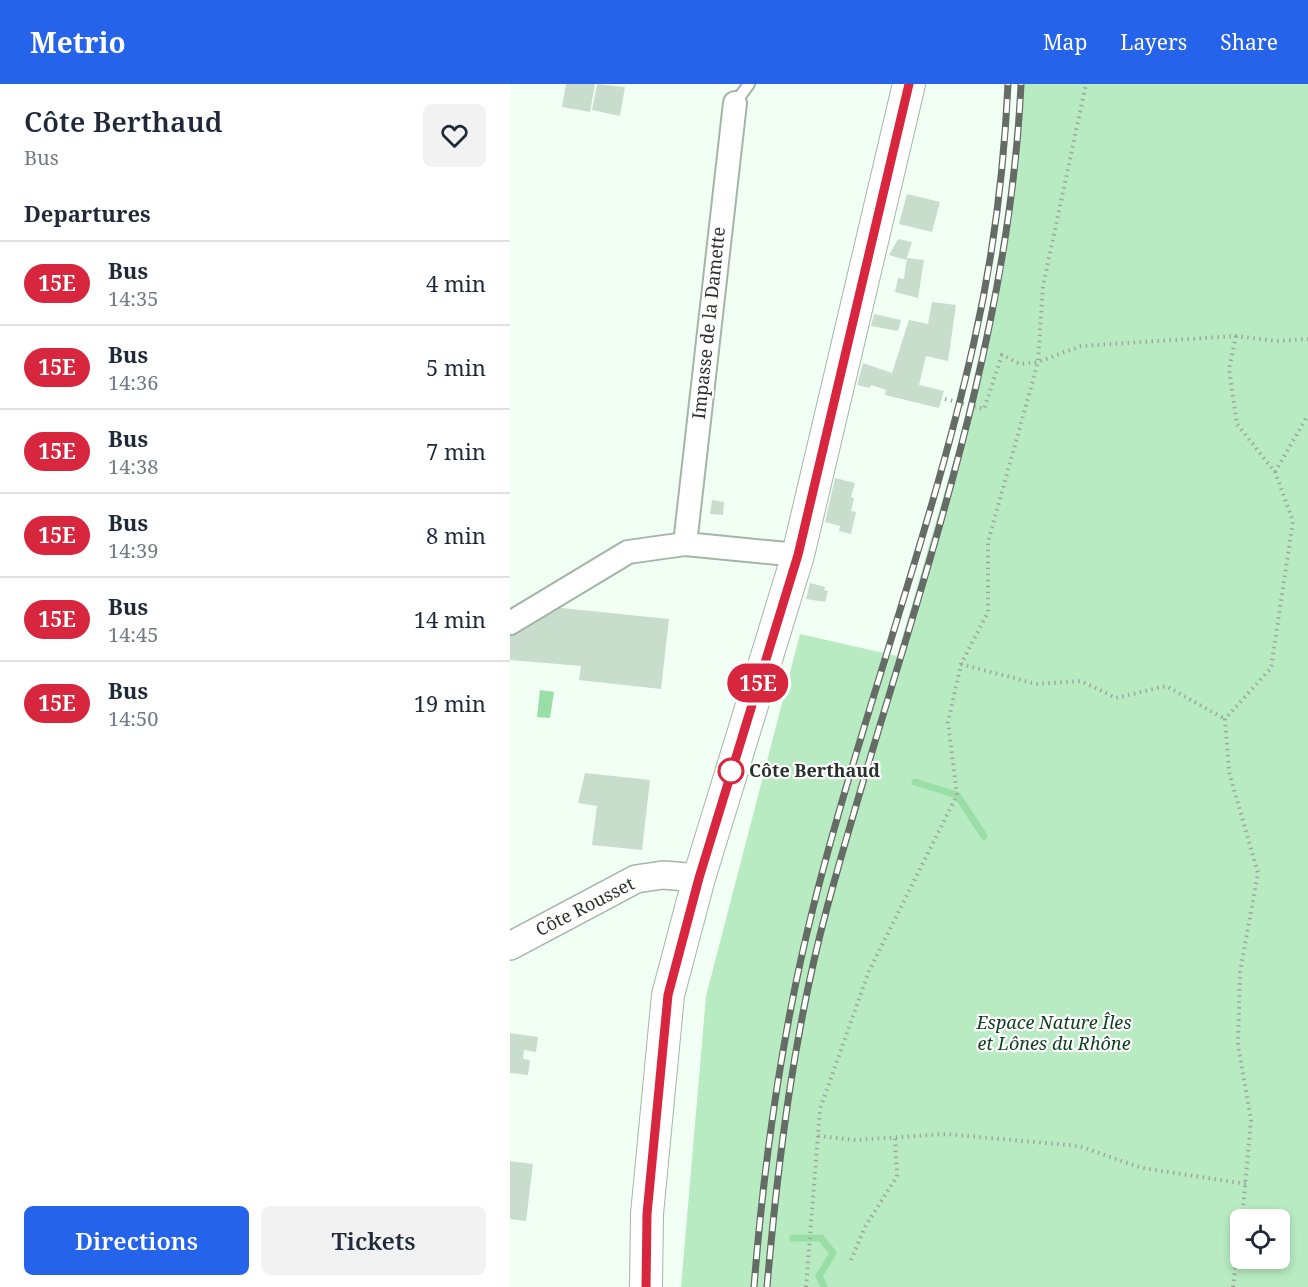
<!DOCTYPE html>
<meta charset="utf-8">
<style>
body{margin:0;font-family:"Noto Serif",serif;background:#f2f2f3;color:#1f2937;height:100vh;display:flex;flex-direction:column;font-size:22px;white-space:nowrap}
*{box-sizing:border-box;margin:0}
p{font-size:20px;color:#747a83}
.icon{flex:none;width:33px;height:33px;fill:none;stroke:currentColor;stroke-width:2;stroke-linecap:round;stroke-linejoin:round}
.map{position:relative;flex:1;overflow:hidden}
.sheet{display:flex;flex-direction:column;background:#fff;width:510px}
.sheet>*{flex:none}
.badge{padding:0 12px;border-radius:20px;font-size:21px;line-height:39px}
.buttons{position:absolute;left:720px;top:1125px;display:grid;gap:12px}
.buttons a{display:grid;place-items:center;width:60px;height:60px;border-radius:9px;background:#fff;box-shadow:0 3px 9px #0003;font-size:30px}
.map>.badge{position:absolute;translate:-50% -50%;box-shadow:0 0 0 3px #fff}
h2{padding:0 24px;font-size:22px;line-height:54px}
.round{display:grid;place-items:center;flex:none;width:63px;height:63px;border-radius:9px;background:#f2f2f3}
.summary{display:flex;align-items:center;justify-content:space-between;height:102px;padding:0 24px}
h1{font-size:28px;font-weight:600;line-height:45px}
.primary-button{display:flex;gap:12px;margin-top:auto;padding:12px 24px}
.primary-button a{flex:1;height:69px;border-radius:9px;background:#2563eb;color:#fff;font-size:24px;font-weight:600;line-height:69px;text-align:center}
.primary-button a+a{background:#f2f2f3;color:#1f2937}
ul{padding:0;list-style:none}
li{display:flex;align-items:center;gap:18px;height:84px;padding:0 24px;border-top:2px solid #e0e1e3}
li div{flex:1}
li b{display:block;font-size:22px}
li em{font-style:normal}
li .badge{min-width:66px;font-weight:700;text-align:center}
header{display:flex;align-items:center;gap:36px;box-sizing:border-box;height:84px;padding:0 30px;background:#2563eb;color:#fff}
header strong{font-size:28px}
nav{display:flex;gap:33px;margin-inline-start:auto;font-size:21px}
main{display:flex;flex:1;min-height:0}
.map>svg:first-child{display:block}
</style>
<header>
<strong>Metrio</strong>
<nav><a>Map</a><a>Layers</a><a>Share</a></nav>
</header>
<main>
<section class="sheet">
<div class="summary"><div><h1>Côte Berthaud</h1><p>Bus</p></div><a class="round"><svg class="icon" aria-label="heart" viewBox="0 0 24 24"><path d="M12 20l-8-8c-3-5 5-10 8-4 3-6 11-1 8 4z"/></svg></a></div>
<h2>Departures</h2>
<ul>
<li><span class="badge" style="background:#d7263d;color:#fff">15E</span><div><b>Bus</b><p>14:35</p></div><em>4 min</em></li>
<li><span class="badge" style="background:#d7263d;color:#fff">15E</span><div><b>Bus</b><p>14:36</p></div><em>5 min</em></li>
<li><span class="badge" style="background:#d7263d;color:#fff">15E</span><div><b>Bus</b><p>14:38</p></div><em>7 min</em></li>
<li><span class="badge" style="background:#d7263d;color:#fff">15E</span><div><b>Bus</b><p>14:39</p></div><em>8 min</em></li>
<li><span class="badge" style="background:#d7263d;color:#fff">15E</span><div><b>Bus</b><p>14:45</p></div><em>14 min</em></li>
<li><span class="badge" style="background:#d7263d;color:#fff">15E</span><div><b>Bus</b><p>14:50</p></div><em>19 min</em></li>
</ul>
<div class="primary-button"><a>Directions</a><a>Tickets</a></div>
</section>
<div class="map">
<svg width="798" height="1203" viewBox="0 0 798 1203">
<rect width="100%" height="100%" fill="#f2fff4"/>
<path fill="#b8ebc1" fill-rule="evenodd" d="M512,0H798V1203H171L196,912L290,550L387,572L481,248ZM730,1136H770V1174H730Z"/>
<path fill="#9adea7" d="M30,606L44,608L40,634L27,633Z"/>
<g fill="none" stroke-linecap="round" stroke-linejoin="round">
<g stroke="#9adea7" stroke-width="7">
<path d="M405,698L447,711L474,752"/>
<path d="M283,1154H311L323,1169L309,1192L314,1203"/>
</g>
</g>
<g fill="#c9ddcc">
<path d="M56,0H85L80,28L52,23Z"/>
<path d="M87,0L115,3L110,32L82,26Z"/>
<path d="M397,110L430,118L422,148L389,140Z"/>
<path d="M388,155L402,158L396,176L379,171Z"/>
<path d="M397,174L414,176L408,214L385,208L388,194L394,195Z"/>
<path d="M422,218L446,221L438,277L416,272L409,301L434,307L429,324L375,311L376,306L361,301L360,304L347,301L353,279L382,289L399,236L418,240Z"/>
<path d="M364,230L391,236L388,247L361,242Z"/>
<path d="M325,394L345,399L341,413L344,414L341,427L346,428L341,450L329,447L330,442L315,438Z"/>
<path d="M202,416L214,418L213,431L200,430Z"/>
<path d="M300,499L315,503L314,506L318,507L315,518L296,515Z"/>
<path d="M42,523L159,535L151,605L69,596L71,582L0,576V551Z"/>
<path d="M75,689L140,696L132,766L82,761L87,722L68,719Z"/>
<path d="M0,949L28,953L26,968L14,966L13,975L20,976L18,991L0,989Z"/>
<path d="M0,1077L23,1080L16,1137L0,1135Z"/>
</g>
<g fill="none" stroke-linecap="round" stroke-linejoin="round">
<defs>
<path id="service" d="M225,19L239,0"/>
<g id="minor">
<path d="M175,460L225,19"/>
<path d="M0,539L118,468L175,460L288,471"/>
</g>
<path id="tertiary" d="M0,862L126,795L153,791L189,794"/>
<path id="secondary" d="M136,1203L137,1130L158,911L189,794L288,471L399,0"/>
</defs>
<use href="#service" stroke="#a3b6a6" stroke-width="14"/>
<use href="#minor" stroke="#a3b6a6" stroke-width="26"/>
<use href="#tertiary" stroke="#a3b6a6" stroke-width="30"/>
<use href="#secondary" stroke="#a3b6a6" stroke-width="34"/>
<g stroke="#9da79e" stroke-width="4" stroke-dasharray="1.5 4.5" stroke-linecap="butt">
<path d="M726,252L719,285L727,340L765,388L783,437L761,584L715,635L719,688L748,789L730,888L728,961L741,1036L732,1136"/>
<path d="M435,315L474,325L492,271L510,280L528,278L571,262L726,252L766,257L798,255"/>
<path d="M765,388L798,331"/>
<path d="M451,580L526,600L571,597L606,614L656,602L715,635"/>
<path d="M308,1052L346,1056L436,1050L569,1062L632,1084L737,1100"/>
<path d="M341,1176L355,1143L387,1092L385,1053"/>
<path d="M296,1203L310,1025L359,887L447,711L438,638L451,580L478,528V458L528,278L533,202L576,0"/>
<path d="M723,1203L730,1148"/>
</g>
<use href="#service" stroke="#fff" stroke-width="10"/>
<use href="#minor" stroke="#fff" stroke-width="22"/>
<use href="#tertiary" stroke="#fff" stroke-width="27"/>
<use href="#secondary" stroke="#fff" stroke-width="32"/>
<defs>
<g id="rail">
<path d="M244,1203C254,1076 272,948 303,824C351,634 421,449 464,258C483,174 494,86 498,0"/>
<path d="M257,1203C268,1076 284,947 317,824C390,552 498,285 511,0"/>
</g>
</defs>
<use href="#rail" stroke="#646c65" stroke-width="7"/>
<use href="#rail" stroke="#fff" stroke-width="4.5" stroke-dasharray="14" stroke-linecap="butt"/>
</g>
<g fill="none" stroke-linecap="round" stroke-linejoin="round">
<defs>
<path id="line" d="M136,1203L137,1130L158,911L189,794L288,471L399,0"/>
</defs>
<use href="#line" stroke="#fff" stroke-width="14"/>
<use href="#line" stroke="#d7263d" stroke-width="9"/>
</g>
<circle fill="#fff" stroke="#d7263d" stroke-width="3" cx="221" cy="687" r="12"/>
<g text-anchor="middle" stroke-width="4.5" stroke-linejoin="round" paint-order="stroke">
<g font-size="18" fill="#2b322c" stroke="#fff">
<text transform="translate(199 239) rotate(-84)" y="6">Impasse de la Damette</text>
<text transform="translate(75 823) rotate(-27)" y="6">Côte Rousset</text>
</g>
<g font-size="18" font-weight="bold" fill="#2b322c" stroke="#fff" text-anchor="start">
<text x="239" y="693">Côte Berthaud</text>
</g>
<g font-size="18" font-style="italic" fill="#0c3f1d" stroke="#fff">
<text x="544" y="945">Espace Nature Îles<tspan x="544" dy="21">et Lônes du Rhône</tspan></text>
</g>
</g>
</svg>
<div class="buttons">
<a><svg class="icon" aria-label="locate" viewBox="0 0 24 24"><circle cx="12" cy="12" r="6"/><path d="M12 2v4M12 18v4M2 12h4M18 12h4"/></svg></a>
</div>
<b class="badge" style="left:248px;top:599px;background:#d7263d;color:#fff">15E</b>
</div>
</main>
